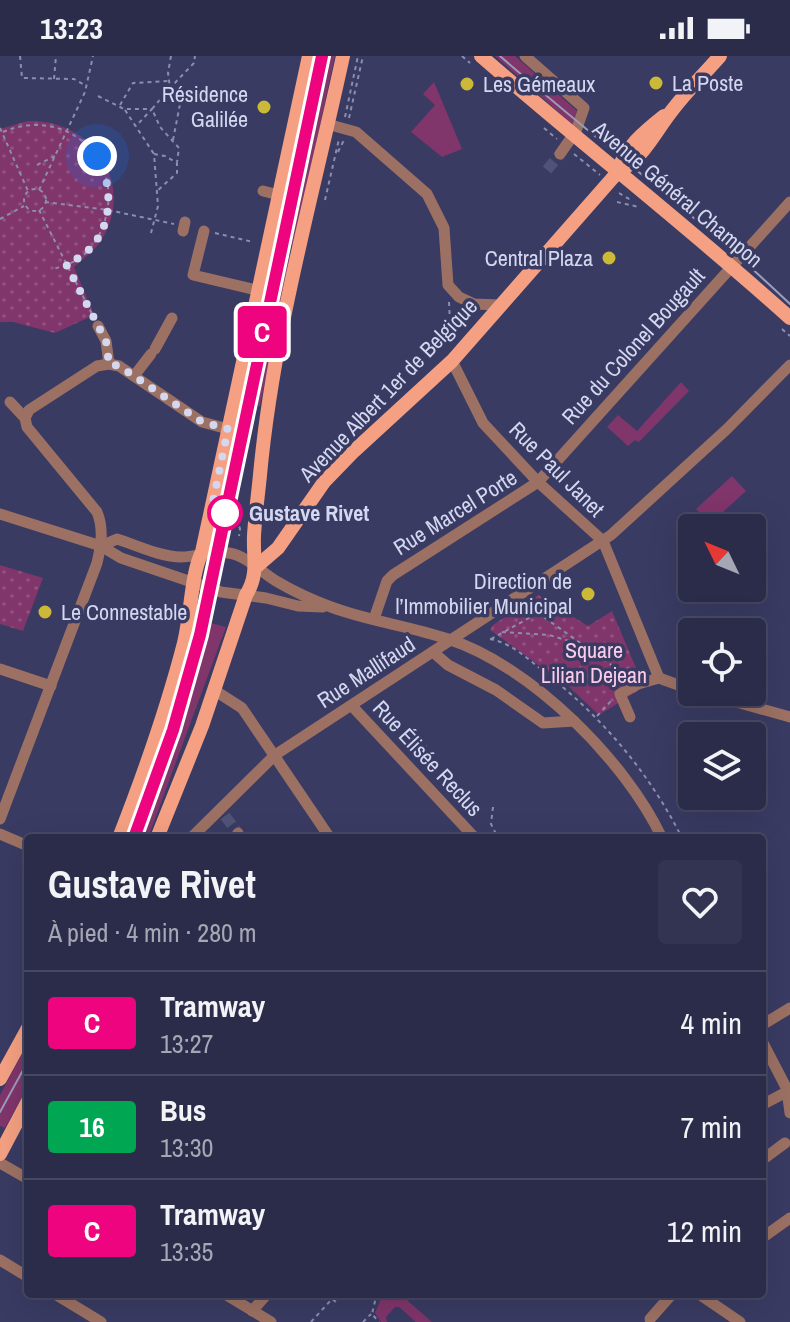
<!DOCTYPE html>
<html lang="fr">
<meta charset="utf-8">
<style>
body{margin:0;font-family:"Archivo Narrow",sans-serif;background:#333451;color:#f1f3f6;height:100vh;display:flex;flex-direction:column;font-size:30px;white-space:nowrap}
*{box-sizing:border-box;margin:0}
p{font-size:26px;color:#a6a7b5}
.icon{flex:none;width:44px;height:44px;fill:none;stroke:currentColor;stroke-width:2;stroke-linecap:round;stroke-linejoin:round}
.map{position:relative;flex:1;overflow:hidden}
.drawer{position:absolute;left:24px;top:778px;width:742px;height:464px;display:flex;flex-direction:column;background:#2b2c4a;border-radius:8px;box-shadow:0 8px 32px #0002,0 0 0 2px #474862}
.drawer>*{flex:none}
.badge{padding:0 16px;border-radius:6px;font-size:28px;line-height:52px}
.needle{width:52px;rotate:313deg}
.buttons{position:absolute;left:678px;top:458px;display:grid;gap:16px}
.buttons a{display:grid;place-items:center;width:88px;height:88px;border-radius:8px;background:#2b2c4a;box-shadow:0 8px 32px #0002,0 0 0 2px #474862;font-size:40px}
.you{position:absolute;width:40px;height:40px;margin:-20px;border:6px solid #fff;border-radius:50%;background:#1a73e8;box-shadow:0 0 0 12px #1a73e833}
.map>.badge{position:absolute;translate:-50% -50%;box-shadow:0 0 0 4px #fff}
.round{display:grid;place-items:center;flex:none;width:84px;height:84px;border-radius:8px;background:#333451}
.headline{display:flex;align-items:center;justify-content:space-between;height:136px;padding:0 24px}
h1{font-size:38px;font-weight:700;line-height:60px}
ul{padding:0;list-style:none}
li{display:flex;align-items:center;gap:24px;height:104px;padding:0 24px;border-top:2px solid #474862}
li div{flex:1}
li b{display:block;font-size:30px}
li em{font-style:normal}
li .badge{min-width:88px;font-weight:700;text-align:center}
.status{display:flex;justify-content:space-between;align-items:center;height:56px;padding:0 40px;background:#2b2c4a;direction:ltr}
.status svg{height:22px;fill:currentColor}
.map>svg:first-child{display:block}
</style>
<div class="status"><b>13:23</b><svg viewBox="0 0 49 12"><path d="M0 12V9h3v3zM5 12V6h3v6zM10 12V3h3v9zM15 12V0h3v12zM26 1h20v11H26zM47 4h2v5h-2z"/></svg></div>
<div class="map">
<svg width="790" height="1266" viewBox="0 0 790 1266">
<defs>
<pattern id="park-dots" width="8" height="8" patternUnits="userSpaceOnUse" patternTransform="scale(2)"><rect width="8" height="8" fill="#80356b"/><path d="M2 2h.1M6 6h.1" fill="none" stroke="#915280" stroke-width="1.8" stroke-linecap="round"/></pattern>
</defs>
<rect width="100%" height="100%" fill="#393b63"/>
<g fill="#80356b">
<path d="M316,0H335L294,189L275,185Z"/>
<path d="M495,0H515L577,55L573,69Z"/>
<path d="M434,26L462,93L442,101L411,76L435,49L423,38Z"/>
<path d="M272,196L291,200L260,350L242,346Z"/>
<path d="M681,326L689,335L639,386L635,384L628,390L607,371L618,359L637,375Z"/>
<path d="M732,420L746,435L710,468L696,453Z"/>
<path d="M195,563L226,571L148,782H125L167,668Z"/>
<path d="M28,987V1030L5,1072L0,1070V1039Z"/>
<path d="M383,1238H400L432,1266H416L399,1251H395L386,1261L387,1266H381L375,1257Z"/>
</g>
<g fill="url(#park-dots)">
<path d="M28,65C92,63 137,127 101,185C94,195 83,203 74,211L94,259L55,277L13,266H0V73Z"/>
<path d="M0,509L43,522L23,575L0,568Z"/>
<path d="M538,539L588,570L612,555L644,631L599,659L568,630L490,574L493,569Z"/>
</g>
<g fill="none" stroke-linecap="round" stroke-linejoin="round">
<g stroke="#505278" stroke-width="11" stroke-dasharray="11 5.5" stroke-linecap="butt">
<path d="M547,114L560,98"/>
<path d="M225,760L238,777"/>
</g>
<g stroke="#8b8eae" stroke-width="2" stroke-dasharray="4 4" stroke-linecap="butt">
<path d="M20,0L22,22L74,23L86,30"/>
<path d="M171,0L168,17L170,32L152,53L160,71L179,92L177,106"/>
<path d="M462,0L470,7"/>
<path d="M54,23L56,0"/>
<path d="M98,40L124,53H152L136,70"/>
<path d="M120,49L133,27L169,25"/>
<path d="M125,54L154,98"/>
<path d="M345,61L358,0"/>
<path d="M349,62L363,0"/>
<path d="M0,72L28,135"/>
<path d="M544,72L557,83"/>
<path d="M3,76C63,50 124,100 105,164C101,179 90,196 77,204C70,208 61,210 54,213"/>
<path d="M173,84L181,43L170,32L194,7L195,0"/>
<path d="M338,96L344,84"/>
<path d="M574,98L600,119"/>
<path d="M37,109L55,100"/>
<circle cx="35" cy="144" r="11"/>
<path d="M39,134L85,36L93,0"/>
<path d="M619,137L631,144"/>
<path d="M325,144L339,83"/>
<path d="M45,146L108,154L174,168"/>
<path d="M617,146L639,151"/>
<path d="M39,154L93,260"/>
<path d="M0,163L24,150"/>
<path d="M151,177L158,150L154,98L165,100L177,107V117L157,135"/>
<path d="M215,177L253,186"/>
<path d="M449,246L451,288"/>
<path d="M782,273L790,280"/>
<path d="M235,455L240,473L239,480"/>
<path d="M538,557L627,620"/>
<path d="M502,576L549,579L579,588"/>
<path d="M490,583C511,587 527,602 543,615C601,660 649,716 682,782"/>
<path d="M491,583L538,557L541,541"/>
<path d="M597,660L612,644"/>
<path d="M416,695L429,689"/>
<path d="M442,731L450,723"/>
<path d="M493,751L491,768L498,782"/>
<path d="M465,754L472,741"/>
<path d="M373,1238L376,1241L372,1258L379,1266"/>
<path d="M311,1266L332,1243L336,1246"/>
<path d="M363,1266L371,1258"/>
</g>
<g stroke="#9c7163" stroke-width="11">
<path d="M525,0L584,52L576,75L560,98"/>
<path d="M327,68L356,76L427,138L444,172L448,229L459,241L474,248L500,249"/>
<path d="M263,135L279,139"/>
<path d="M204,175L193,219L256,234"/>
<path d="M98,270L106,285L109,308"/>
<path d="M155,293L172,262"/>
<path d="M452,305L483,367L538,426L603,485L659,622"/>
<path d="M134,320L151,298"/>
<path d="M25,362L29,354L97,310L109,308L119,310L202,366L228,373"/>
<path d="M0,458L101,490L121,502L221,536L266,542L298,550L323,551"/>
<path d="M101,490L117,483C136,489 161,501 181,501C198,501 211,494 229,497C247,500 261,516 276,525C293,535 312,544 331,551C368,565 410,570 448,583C531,610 625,704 662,782"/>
<path d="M374,563L387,525L393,519L538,426L790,146"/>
<path d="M433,596L448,609L496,634L543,667L574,665"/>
<path d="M0,613L51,630"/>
<path d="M659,622L692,634"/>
<path d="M214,634L242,652L330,782"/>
<path d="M701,636L790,661"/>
<path d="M352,650L475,782"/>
<path d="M630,661L620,638L638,628L659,622"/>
<path d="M0,763L97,507C101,490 104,473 97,456L27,371L25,362L10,346"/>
<path d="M238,777L240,782"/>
<path d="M0,778L28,790"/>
<path d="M191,782L275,699L611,479L727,373L790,309"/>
<path d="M762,969L790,952"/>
<path d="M762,985L790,1039"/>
<path d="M787,1034L790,1057"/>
<path d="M762,1049L790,1034"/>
<path d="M762,1104L785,1087"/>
<path d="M0,1107L28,1123"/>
<path d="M762,1182L790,1162"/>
<path d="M0,1204L28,1221"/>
<path d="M55,1238L101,1266"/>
<path d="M225,1238L271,1266"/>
<path d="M699,1238L740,1266"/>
<path d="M252,1255L267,1238"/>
<path d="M650,1263L672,1238"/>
</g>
<g stroke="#f5a082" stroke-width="14">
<path d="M481,0C583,89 689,171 790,262"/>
<path d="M617,117C625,91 644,76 664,60"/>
<path d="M256,511L278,492L324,426L354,395L452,305L617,117C645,101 655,75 674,52C688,34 705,17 720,0"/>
<path d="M119,782C144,718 167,653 184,587C191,559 191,518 202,496L309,0"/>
<path d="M157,782L202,670L246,539C259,518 253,503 254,480C255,460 258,440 260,419C273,278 313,139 343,0"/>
<path d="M0,1023L28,972"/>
<path d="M0,1098L28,1045"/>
</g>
<g stroke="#9a9dbb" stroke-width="2">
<path d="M500,0C596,84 698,160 790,248"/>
<path d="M134,782L164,704L200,579L322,0"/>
<path d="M0,1056L28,1005"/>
</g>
<path stroke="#9c7163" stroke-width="11" d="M183,175L185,166"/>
</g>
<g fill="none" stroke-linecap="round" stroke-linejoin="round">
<defs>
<path id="line" d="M134,782L173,674L200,579L322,0"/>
</defs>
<use href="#line" stroke="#fff" stroke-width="18"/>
<use href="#line" stroke="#ee047f" stroke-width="12"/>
<path stroke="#d3d7ef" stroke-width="8" stroke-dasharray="0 14.4" d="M97,100C118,137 111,192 66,208L106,285L109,308L119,310L202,366L228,373L209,465L225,457"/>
</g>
<g fill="#cdb938" stroke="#393b63" stroke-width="3">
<circle cx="656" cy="27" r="8"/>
<circle cx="467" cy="28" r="8"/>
<circle cx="264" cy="51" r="8"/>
<circle cx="609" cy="202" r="8"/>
<circle cx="588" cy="538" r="8"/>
<circle cx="45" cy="556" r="8"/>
</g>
<circle fill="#fff" stroke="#ee047f" stroke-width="4" cx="225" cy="457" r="16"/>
<g text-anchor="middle" stroke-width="7" stroke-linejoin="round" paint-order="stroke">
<g font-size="22" fill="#d3d7ef" stroke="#393b63" text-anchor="start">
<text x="672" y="35">La Poste</text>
<text x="483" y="36">Les Gémeaux</text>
<text x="248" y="46" text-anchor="end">Résidence<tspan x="248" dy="25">Galilée</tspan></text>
<text x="593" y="210" text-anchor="end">Central Plaza</text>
<text x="572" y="533" text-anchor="end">Direction de<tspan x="572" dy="25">l’Immobilier Municipal</tspan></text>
<text x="61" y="564">Le Connestable</text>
</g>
<g font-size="22" fill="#d3d7ef" stroke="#393b63">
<text transform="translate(678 138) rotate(40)" y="8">Avenue Général Champon</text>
<text transform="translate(633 290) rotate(-48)" y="8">Rue du Colonel Bougault</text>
<text transform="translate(388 334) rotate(-46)" y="8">Avenue Albert 1er de Belgique</text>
<text transform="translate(557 413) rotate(45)" y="8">Rue Paul Janet</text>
<text transform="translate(455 456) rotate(-32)" y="8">Rue Marcel Porte</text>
<text transform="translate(366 616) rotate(-33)" y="8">Rue Mallifaud</text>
<text transform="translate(428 702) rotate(47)" y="8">Rue Élisée Reclus</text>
</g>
<g font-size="22" font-weight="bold" fill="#d3d7ef" stroke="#393b63" text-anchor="start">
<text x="249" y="465">Gustave Rivet</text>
</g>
<g font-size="22" fill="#fbcdeb" stroke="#393b63">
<text x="594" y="602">Square<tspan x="594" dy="25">Lilian Dejean</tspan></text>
</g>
</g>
</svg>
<div class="buttons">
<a><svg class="needle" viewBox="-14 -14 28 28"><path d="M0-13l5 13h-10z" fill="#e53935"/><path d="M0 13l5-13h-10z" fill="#a6a7b5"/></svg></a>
<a><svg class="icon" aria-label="locate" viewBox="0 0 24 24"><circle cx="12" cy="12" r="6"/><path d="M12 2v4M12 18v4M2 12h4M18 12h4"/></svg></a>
<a><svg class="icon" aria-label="layers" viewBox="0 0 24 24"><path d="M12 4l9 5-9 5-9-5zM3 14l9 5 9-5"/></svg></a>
</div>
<div class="you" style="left:97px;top:100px"></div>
<b class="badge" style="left:262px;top:276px;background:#ee047f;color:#fff">C</b>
<section class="drawer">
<div class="headline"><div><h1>Gustave Rivet</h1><p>À pied · 4 min · 280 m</p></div><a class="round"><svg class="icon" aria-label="heart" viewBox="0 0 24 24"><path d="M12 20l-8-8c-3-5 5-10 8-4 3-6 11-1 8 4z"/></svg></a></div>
<ul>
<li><span class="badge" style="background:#ee047f;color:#fff">C</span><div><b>Tramway</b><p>13:27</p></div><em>4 min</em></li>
<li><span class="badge" style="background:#00a651;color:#fff">16</span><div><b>Bus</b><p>13:30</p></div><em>7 min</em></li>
<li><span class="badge" style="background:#ee047f;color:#fff">C</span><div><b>Tramway</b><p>13:35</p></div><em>12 min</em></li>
</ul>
</section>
</div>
